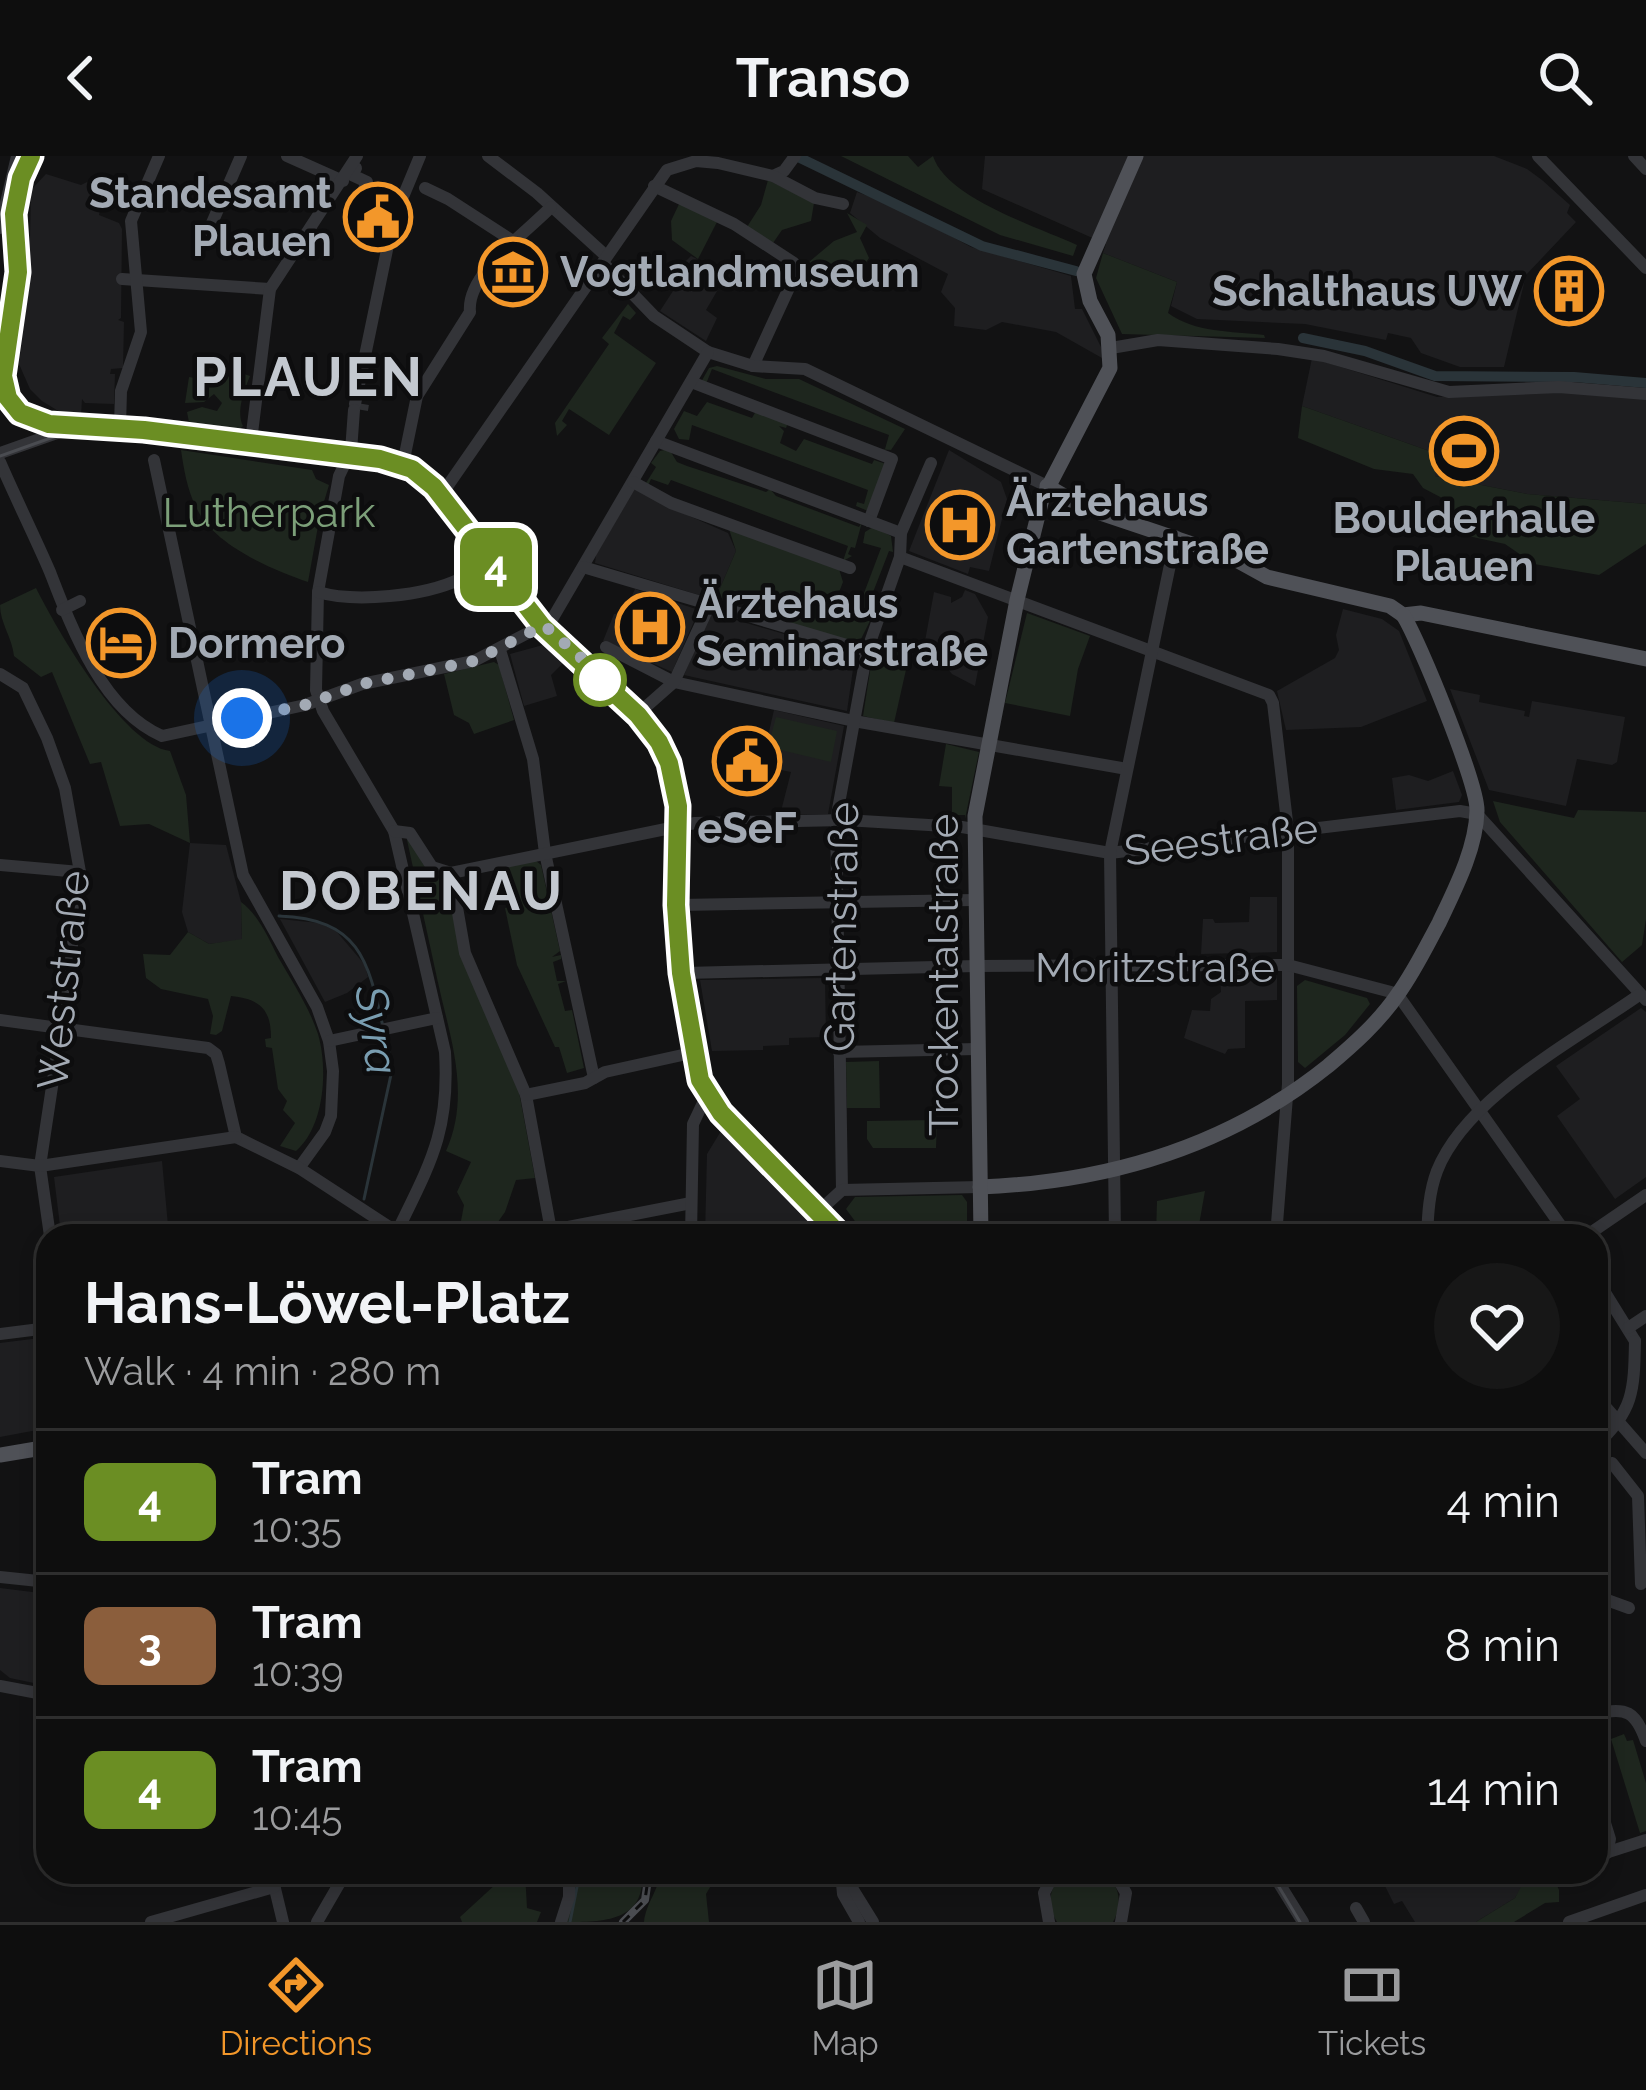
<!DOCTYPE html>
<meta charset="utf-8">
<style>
body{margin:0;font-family:Raleway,sans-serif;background:#171717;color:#f1f3f6;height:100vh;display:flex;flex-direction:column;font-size:45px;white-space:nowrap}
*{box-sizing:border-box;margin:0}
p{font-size:39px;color:#9b9c9e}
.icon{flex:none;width:66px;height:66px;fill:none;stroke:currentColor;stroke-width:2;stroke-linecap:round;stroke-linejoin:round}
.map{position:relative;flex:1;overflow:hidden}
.panel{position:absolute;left:36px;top:1068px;width:1572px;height:660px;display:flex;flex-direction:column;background:#0e0e0e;border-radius:36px;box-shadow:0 6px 18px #0003,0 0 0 3px #2e2e2e}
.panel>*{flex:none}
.badge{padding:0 24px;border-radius:18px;font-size:42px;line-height:78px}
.you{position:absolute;width:60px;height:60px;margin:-30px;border:9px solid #fff;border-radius:50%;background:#1a73e8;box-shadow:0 0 0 18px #1a73e833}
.map>.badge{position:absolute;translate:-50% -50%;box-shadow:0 0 0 6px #fff}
.round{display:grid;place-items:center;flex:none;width:126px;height:126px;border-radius:63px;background:#171717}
.summary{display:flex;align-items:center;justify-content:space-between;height:204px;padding:0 48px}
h1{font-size:57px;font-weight:700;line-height:90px}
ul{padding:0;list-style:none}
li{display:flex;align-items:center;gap:36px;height:144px;padding:0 48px;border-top:3px solid #2e2e2e}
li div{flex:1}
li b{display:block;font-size:45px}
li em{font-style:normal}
li .badge{min-width:132px;font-weight:700;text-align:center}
header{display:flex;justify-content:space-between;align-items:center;height:156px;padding:0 48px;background:#0e0e0e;font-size:54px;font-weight:700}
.dock{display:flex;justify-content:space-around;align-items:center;height:168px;border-top:3px solid #2e2e2e;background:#0e0e0e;font-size:33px;color:#9b9c9e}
.dock a{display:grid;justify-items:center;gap:6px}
.dock .on{color:#f3972a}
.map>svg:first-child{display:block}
</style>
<header><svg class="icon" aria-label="back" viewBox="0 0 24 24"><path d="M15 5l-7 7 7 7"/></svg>Transo<svg class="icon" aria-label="search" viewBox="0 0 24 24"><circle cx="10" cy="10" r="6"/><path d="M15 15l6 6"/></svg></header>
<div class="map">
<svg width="1646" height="1766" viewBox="0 0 1646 1766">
<rect width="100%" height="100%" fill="#121213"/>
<g fill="#1e1e20">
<path d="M985,0H1494L1527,13L1542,24L1570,49L1567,57L1576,66L1526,119L1504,211H1460L1421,197L1411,182L1388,177L1386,184L1305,168L1197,163L1171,150L1177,126L1103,97L1106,88L982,33Z"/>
<path d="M46,18L81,29L91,24L106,30L99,59L119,67L122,73L121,162L118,164L124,166L123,212L111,213L110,218H115L114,248L85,247L82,243L81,260L60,256L42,245L30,233L19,208L29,130L31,34Z"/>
<path d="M857,36L895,50L971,91L1071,120L1075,153H1082L1102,193V202L1056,176L1002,166L986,174L954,170L955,152L941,136L948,118L880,82L850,57Z"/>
<path d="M691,100L727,118L706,154L717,162L706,185L660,155L673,135L665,126Z"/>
<path d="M1312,202L1437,241L1558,235L1646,243V348L1527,338L1435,320V297L1302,250Z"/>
<path d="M949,294L1001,326L1007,343L989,415L970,411L968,418L909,395Z"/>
<path d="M637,329L669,351L728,377L736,395L715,444L595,407L596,399Z"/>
<path d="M635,433L699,454L672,516L603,485L614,458L624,457Z"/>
<path d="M965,434L975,438L988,461L975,530L952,518L925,485L934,436L951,441V447L962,441Z"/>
<path d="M1343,453L1382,463L1399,475L1427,545L1361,571L1286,574L1277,535L1335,502L1339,494L1336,479Z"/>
<path d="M709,456L855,499L847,555L684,519Z"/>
<path d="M543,489L565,505L551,519L557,540L524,550L510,498Z"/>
<path d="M1450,533L1480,539L1479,546L1525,555L1524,560L1529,561L1532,545L1625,561L1617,606L1612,609L1577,603L1566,650L1489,634Z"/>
<path d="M774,554L844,570L828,658L780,659L791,616L761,610Z"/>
<path d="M1453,615L1462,639L1459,646L1396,654L1392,622L1409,619L1428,625Z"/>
<path d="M190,687L226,689L241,746L242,784L209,788L188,776L182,756Z"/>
<path d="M1250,741H1277V796L1201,798L1203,763H1213L1215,767L1249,766Z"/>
<path d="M280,763L319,767L336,775L365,809L368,821L347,837L325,846Z"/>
<path d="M1277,817V844L1245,845V892L1228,893L1225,898L1184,882L1192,854L1210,855L1211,843L1221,836L1220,819Z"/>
<path d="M825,822L826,881L789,882V889L763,890V894L712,895L700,824Z"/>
<path d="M1641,852L1646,856V1021L1615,1043L1557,960L1580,943L1556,910Z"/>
<path d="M721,975L824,1080H705L707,998Z"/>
<path d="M162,1005L169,1080H95L93,1074L61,1078L54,1021Z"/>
<path d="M48,1181V1272L0,1281V1187Z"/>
<path d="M0,1432L48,1438V1530L10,1522L0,1514Z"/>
<path d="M1378,1716H1529L1530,1719L1515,1742L1476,1766H1415L1402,1745L1394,1748Z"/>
</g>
<g fill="#1e261e">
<path d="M841,0H908L918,11L933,0C946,42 1038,71 1077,89L1073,100L1000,79Z"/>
<path d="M768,24L814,47L811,65L782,74L773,87L747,71L761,49Z"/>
<path d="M680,46L718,64L698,103L672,84L671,65Z"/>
<path d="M847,57L867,69L860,82L869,102L856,121L839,128L803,111L834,85L857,76Z"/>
<path d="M1103,97L1177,126L1168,157C1195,177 1232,175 1264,179L1265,182L1122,178L1096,122Z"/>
<path d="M628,148L636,157L630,164L623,160L614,177L656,207L609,279L569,253L562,265L567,269L557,280L555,267L609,188L602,182Z"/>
<path d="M717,210L766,223H799L905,273L891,294L877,293H885L889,279L712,213L706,228L701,226L709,212Z"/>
<path d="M244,218L250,220C244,235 236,255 243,270L238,274L189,266L187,256L202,251L217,255L222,247L214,238L204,246L185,247L189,221L207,224Z"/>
<path d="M707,246L752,262L756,255L788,267L786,272L779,270L784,275L780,287L796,295L804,283L872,308L874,304L886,308L868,355L856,350L857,346L864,348L868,334L692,269L689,284L679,283L674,273L684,255L697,260Z"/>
<path d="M1302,250L1435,297V320L1527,338L1646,348V388L1599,419L1534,408L1505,388L1445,375L1444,343L1423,332L1413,318L1374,313L1298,282Z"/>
<path d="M669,293L677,306L687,310L766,336L770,333L776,340L859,371L862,366L855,392L851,391L848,398L852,400L843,405L848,390L671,324L668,329L651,323L647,332L646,327L656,311L651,307L660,295Z"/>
<path d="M181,294L312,314L316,323L329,329L320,359L308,426C271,413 213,389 196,351C187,333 184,314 181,294Z"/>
<path d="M873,371L891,380L893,396L889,395L863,462L870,465L861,483L855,486L776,464L778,453L740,442L738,448L715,444L736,395L729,373L839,413L843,426L836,444L839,445L844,436L848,437L845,448L858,453L881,392L863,387L865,376Z"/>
<path d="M36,432C57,474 123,589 170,595L186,639L190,687L149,668L120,670L101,606L90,608L52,516L41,521L14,500C12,481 0,467 0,449Z"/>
<path d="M1027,457L1090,480L1078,513L1070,560L1005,547Z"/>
<path d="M874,490L910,496L894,567L863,560Z"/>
<path d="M494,506L499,509L514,564L474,578L469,567L454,559L444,518Z"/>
<path d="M776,561L837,575L831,606L768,591Z"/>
<path d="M946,588L979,596L965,663V659H956L952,663V631L939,630Z"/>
<path d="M1493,645L1574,662L1578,654L1646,656V763L1642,789L1622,806L1500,666Z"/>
<path d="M407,684L411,685L423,708L447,722L451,744L519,936L535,1022L516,1024L505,1056L488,1080H445L461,1065L464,1049L457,1036L471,1006L446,995C472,937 449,879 437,822C427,776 417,730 407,684Z"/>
<path d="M535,704L541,709L560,795L552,801L561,799V803L553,806L557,825H566L558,828L565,855L572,854L584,912L567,917L559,891H555L517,809L505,752L516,749L508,709Z"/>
<path d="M241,746C258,758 269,783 278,801C292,825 309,851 318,878C328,912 325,970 296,995L280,990L295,967L283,954L287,945L278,933L272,892L266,891L265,883L271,882C271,854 261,843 231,840L222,875L216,879L210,878L213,860L208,843L161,833L146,822L143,798L170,799L188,776L209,788L242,783Z"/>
<path d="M1305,824L1367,842L1370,848L1345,879L1305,912L1298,906L1297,830Z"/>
<path d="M879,905L880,952H847L846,906Z"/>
<path d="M937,964L936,992H873L867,983V965Z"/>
<path d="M1205,1035L1197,1080H1156L1157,1045Z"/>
<path d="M962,1039L967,1046V1080H866L846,1053L855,1041Z"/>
<path d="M1624,1578L1627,1585L1633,1584L1646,1627V1675L1640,1677L1611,1583Z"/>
<path d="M509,1716H525L527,1752L541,1756L537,1766H462L460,1761Z"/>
<path d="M572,1716H642C646,1766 603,1766 565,1766Z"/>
<path d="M660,1716H719L706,1738L709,1766H644C646,1747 659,1734 660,1716Z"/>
<path d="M1065,1716H1104C1120,1730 1123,1747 1113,1766H1057C1046,1748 1049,1730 1065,1716Z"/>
<path d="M1529,1716H1551L1559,1734V1746L1545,1747L1514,1766H1476L1515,1742Z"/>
</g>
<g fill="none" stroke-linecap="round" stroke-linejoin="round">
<g stroke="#2a3439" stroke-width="3">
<path d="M279,760C359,763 368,803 383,871"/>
<path d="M364,1043L392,914L386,881"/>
<path d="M570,1766L580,1716"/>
</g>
<g stroke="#2a3439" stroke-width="10">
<path d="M796,0L982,90L1076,115"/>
<path d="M1303,182L1365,195L1435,220L1574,221L1646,227"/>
</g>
<path stroke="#2f3033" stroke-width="12" stroke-dasharray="12 6" stroke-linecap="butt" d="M362,254L363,248"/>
<g stroke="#333438" stroke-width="12">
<path d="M287,0L343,25"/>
<path d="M488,0L537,37L605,99"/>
<path d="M1538,0L1646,112"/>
<path d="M1634,0L1646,13"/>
<path d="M356,12L352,19L367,26L360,43L391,56L395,47"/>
<path d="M773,20L784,15L795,0"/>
<path d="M654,30L734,68L794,107V121L753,210"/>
<path d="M425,32L448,43L516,87"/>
<path d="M0,72L17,0"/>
<path d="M209,74L241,0"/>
<path d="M603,107L654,160L708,196L753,210L805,213L1047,330"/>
<path d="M122,123L270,133"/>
<path d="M1111,192L1158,184L1278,193L1324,200L1449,236L1559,231L1646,238"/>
<path d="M5,213L7,231L15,248L38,263L172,275L381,302L412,312L435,330L545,469L623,539L661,585L677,626L679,749L688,844L703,923L724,955L844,1080"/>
<path d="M691,226L892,303L869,365"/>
<path d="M355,248L393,65L420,0"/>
<path d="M354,254L351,295L339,320L318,436L316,534L323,555L394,675L445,896C450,978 429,1009 395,1080"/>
<path d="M120,270L121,235L141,176L131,65L159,0"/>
<path d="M251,285L270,133L357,0"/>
<path d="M656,285L901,377"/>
<path d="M0,297L71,272"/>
<path d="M154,304L243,719L317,851L329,885L333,915L331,960L325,976L299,1012"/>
<path d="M0,306C16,343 34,379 50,416C72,473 102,554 162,580L305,549L362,528L474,505L551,465L708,196"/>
<path d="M403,308L417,240L470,156C466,118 526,77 551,51"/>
<path d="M633,326L671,347L850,412"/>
<path d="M442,338L667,14L696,5L718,7L773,20L815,42L843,48"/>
<path d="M900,401L1253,533L1269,539L1273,547L1288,674V928L1276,1080"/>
<path d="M583,411L867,495"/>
<path d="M318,436C355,447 425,440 460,423C471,418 480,407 490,399"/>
<path d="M62,454L80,445"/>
<path d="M606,491L674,526L854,565L1127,613"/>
<path d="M500,494L533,603L545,697L594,922"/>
<path d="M0,518L23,532L47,582L65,632L80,716L68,825L40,1010L50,1080"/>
<path d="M640,556L674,526L709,450"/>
<path d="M394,675L410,677L432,711L451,717L695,667L845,664L962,671L1110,697L1460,655L1477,658L1646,844"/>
<path d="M0,709L80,716"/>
<path d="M451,717L465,797L526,939L552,1080"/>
<path d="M679,749L974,744"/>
<path d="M685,817L976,810L1288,809L1391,836L1398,839L1568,1080"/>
<path d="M0,864L208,892L216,898L219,908L236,981L299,1012L397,1076"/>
<path d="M329,885L437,862"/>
<path d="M839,896L977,893"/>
<path d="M526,939L585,927L605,916L696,896"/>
<path d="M0,1005L40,1010L236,981"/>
<path d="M842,1034L836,664L867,495L900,401L901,377L931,307"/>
<path d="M819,1055L842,1034L980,1031"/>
<path d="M553,1074L691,1047"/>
<path d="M691,1080L693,968L702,949L712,941"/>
<path d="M1115,1080L1110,697L1176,380"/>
<path d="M1427,1080C1428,1058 1429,1036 1437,1015C1466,941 1575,884 1639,839"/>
<path d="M1586,1080L1646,1039"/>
<path d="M1596,1122L1635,1185"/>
<path d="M1628,1172L1646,1160"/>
<path d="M0,1178L48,1172"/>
<path d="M1596,1240L1646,1297"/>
<path d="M1596,1289C1634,1255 1634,1234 1635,1185"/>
<path d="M1612,1307L1638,1340L1641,1428"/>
<path d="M0,1421L48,1426"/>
<path d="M1596,1440L1629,1452"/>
<path d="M0,1530L48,1539"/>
<path d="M1596,1558C1626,1550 1636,1556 1646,1585"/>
<path d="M1596,1638L1610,1683L1607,1697"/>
<path d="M1596,1700L1646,1684"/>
<path d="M271,1716L283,1766"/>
<path d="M842,1716L873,1766"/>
<path d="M1114,1716L1126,1737L1121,1766"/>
<path d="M1272,1716L1303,1766"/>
<path d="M841,1717L843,1738L859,1766"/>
<path d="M1356,1752L1364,1766"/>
<path d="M151,1766L274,1731"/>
<path d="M317,1766L346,1716"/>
<path d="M561,1766L569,1741V1716"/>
<path d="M1049,1766L1044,1737L1055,1716"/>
<path d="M1569,1766L1646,1739"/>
</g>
<g stroke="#4f5157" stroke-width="15">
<path d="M1047,330L1085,352L1246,406"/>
<path d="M1238,405L1267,421L1390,450L1403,459L1421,457L1646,503"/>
<path d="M980,1031C1108,1026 1227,991 1328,910C1353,889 1379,866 1398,838C1414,816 1426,791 1439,767C1455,733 1476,693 1477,655C1478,629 1419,484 1403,459"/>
<path d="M981,1080L975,660L1017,444L1042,343L1110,212L1108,179L1090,145L1084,118L1136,0"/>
<path d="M0,1299L48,1291"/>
</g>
<g stroke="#4a4c51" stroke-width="3">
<path d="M16,43L18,116L3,222L8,242L20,257L49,268L140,274L314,295L380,303L412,313L441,339L542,470L648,571L669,607L675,628L676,749L681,817L700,924L721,957L841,1080"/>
<path d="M18,57L25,23L36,0"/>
<path d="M0,300L73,274"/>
<path d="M1270,1716L1300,1766"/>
</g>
<defs>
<path id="rail" d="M623,1766L645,1744L649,1716"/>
</defs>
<use href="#rail" stroke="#4a4c51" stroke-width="8"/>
<use href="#rail" stroke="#0d0d0e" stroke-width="3" stroke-dasharray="9" stroke-linecap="butt"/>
</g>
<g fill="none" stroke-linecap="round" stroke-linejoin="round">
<defs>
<path id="line" d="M31,0L21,22L14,58L18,116L3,220L8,242L20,257L49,268L144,274L380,303L412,313L434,331L542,470L638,559L659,586L669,607L678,650L676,749L681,817L700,924L721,957L841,1080"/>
</defs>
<use href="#line" stroke="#fff" stroke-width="27"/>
<use href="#line" stroke="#6b8e23" stroke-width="18"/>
<path stroke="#a3aab4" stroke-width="12" stroke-dasharray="0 21.6" d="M242,562L305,549L362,528L474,505L544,469L603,521L600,524"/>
</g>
<defs>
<symbol id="civic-ring" viewBox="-11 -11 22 22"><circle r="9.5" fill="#0d0d0e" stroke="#f3972a" stroke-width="1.5"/><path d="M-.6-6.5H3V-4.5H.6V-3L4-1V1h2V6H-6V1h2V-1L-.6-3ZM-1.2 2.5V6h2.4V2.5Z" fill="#f3972a"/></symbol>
<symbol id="museum-ring" viewBox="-11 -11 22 22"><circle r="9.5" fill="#0d0d0e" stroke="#f3972a" stroke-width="1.5"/><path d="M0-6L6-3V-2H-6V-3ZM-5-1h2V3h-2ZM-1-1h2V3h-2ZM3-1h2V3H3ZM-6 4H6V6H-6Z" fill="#f3972a"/></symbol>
<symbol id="building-ring" viewBox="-11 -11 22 22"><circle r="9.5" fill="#0d0d0e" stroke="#f3972a" stroke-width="1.5"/><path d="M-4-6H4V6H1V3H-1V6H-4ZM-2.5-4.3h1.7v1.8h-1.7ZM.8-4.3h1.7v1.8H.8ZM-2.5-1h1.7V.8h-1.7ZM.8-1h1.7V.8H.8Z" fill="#f3972a"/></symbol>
<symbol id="stadium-ring" viewBox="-11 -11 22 22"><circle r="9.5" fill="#0d0d0e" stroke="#f3972a" stroke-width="1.5"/><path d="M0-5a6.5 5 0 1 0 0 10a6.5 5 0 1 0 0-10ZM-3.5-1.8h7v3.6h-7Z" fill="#f3972a"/></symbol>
<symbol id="hospital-ring" viewBox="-11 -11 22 22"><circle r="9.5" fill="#0d0d0e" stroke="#f3972a" stroke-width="1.5"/><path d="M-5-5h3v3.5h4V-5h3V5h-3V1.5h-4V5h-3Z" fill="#f3972a"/></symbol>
<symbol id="hotel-ring" viewBox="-11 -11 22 22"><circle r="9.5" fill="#0d0d0e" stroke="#f3972a" stroke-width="1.5"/><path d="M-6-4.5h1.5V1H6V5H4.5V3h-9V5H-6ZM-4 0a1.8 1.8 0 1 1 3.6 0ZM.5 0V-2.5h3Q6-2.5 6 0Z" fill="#f3972a"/></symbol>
</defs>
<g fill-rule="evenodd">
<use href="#civic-ring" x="340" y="23" width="76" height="76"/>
<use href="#museum-ring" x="475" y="78" width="76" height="76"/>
<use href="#building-ring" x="1531" y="97" width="76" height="76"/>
<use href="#stadium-ring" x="1426" y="257" width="76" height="76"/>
<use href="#hospital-ring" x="922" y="331" width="76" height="76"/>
<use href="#hospital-ring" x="612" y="433" width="76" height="76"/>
<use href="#hotel-ring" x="83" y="449" width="76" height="76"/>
<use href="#civic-ring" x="709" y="567" width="76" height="76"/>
</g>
<circle fill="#fff" stroke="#6b8e23" stroke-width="6" cx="600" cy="524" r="24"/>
<g text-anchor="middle" stroke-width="9" stroke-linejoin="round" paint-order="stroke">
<g font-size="42" font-weight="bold" fill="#a3aab4" stroke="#0d0d0e" text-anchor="start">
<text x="332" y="52" text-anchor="end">Standesamt<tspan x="332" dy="48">Plauen</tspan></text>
<text x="560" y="131">Vogtlandmuseum</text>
<text x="1522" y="150" text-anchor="end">Schalthaus UW</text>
<text x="1006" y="360">Ärztehaus<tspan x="1006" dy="48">Gartenstraße</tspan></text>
<text x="1464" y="377" text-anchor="middle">Boulderhalle<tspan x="1464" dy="48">Plauen</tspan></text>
<text x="696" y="462">Ärztehaus<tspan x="696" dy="48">Seminarstraße</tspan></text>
<text x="168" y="502">Dormero</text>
<text x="747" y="687" text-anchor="middle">eSeF</text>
</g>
<g font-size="42" fill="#7c9f79" stroke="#0d0d0e">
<text x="269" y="371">Lutherpark</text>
</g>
<g font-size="42" fill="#a3aab4" stroke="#0d0d0e">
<text transform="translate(1221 683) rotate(-7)" y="15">Seestraße</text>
<text transform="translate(841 771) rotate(-89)" y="15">Gartenstraße</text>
<text x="1155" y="826">Moritzstraße</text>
<text transform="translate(943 819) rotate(-90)" y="15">Trockentalstraße</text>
<text transform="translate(63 824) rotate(-84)" y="15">Weststraße</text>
</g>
<g font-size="45" font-style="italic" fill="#799db0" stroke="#0d0d0e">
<text transform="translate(377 874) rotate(82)" y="16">Syra</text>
</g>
<g font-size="54" font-weight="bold" letter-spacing="3" fill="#c4c9d0" stroke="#0d0d0e">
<text x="309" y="240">PLAUEN</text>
<text x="422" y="754">DOBENAU</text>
</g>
</g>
</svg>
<div class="you" style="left:242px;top:562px"></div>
<b class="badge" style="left:496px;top:411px;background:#6b8e23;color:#fff">4</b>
<section class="panel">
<div class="summary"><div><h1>Hans-Löwel-Platz</h1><p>Walk · 4 min · 280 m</p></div><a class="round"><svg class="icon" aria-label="heart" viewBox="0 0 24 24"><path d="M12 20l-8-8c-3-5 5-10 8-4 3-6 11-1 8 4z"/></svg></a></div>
<ul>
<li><span class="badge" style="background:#6b8e23;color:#fff">4</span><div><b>Tram</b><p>10:35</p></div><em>4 min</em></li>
<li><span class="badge" style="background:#8b5e3c;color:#fff">3</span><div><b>Tram</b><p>10:39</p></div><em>8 min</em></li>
<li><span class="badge" style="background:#6b8e23;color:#fff">4</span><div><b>Tram</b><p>10:45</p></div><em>14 min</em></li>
</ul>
</section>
</div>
<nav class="dock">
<a class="on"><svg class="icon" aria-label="directions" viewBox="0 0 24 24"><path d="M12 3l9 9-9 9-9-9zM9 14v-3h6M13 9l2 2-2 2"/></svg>Directions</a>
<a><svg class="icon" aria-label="map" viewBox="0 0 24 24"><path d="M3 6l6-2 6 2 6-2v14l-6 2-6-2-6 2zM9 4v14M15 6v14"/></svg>Map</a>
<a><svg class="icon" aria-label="tickets" viewBox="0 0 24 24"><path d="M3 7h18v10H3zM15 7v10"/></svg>Tickets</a>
</nav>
